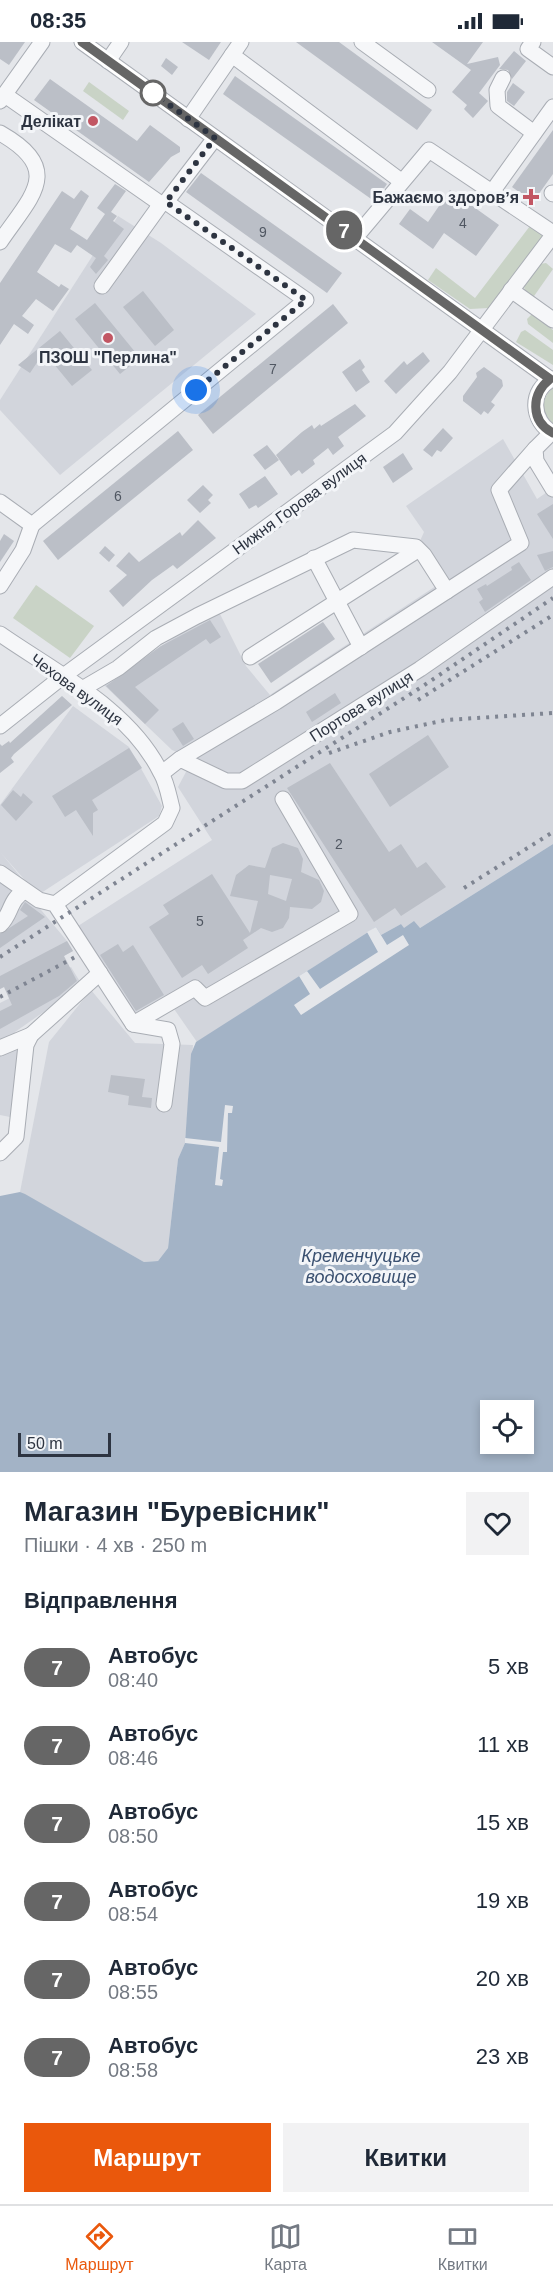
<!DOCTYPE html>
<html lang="uk">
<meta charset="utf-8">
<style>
body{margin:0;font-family:Helvetica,sans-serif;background:#f2f2f3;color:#1f2937;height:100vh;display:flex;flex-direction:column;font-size:22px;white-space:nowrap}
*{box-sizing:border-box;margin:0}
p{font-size:20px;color:#747a83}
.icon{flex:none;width:33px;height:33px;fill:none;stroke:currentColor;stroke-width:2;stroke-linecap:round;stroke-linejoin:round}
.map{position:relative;height:1430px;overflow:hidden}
.side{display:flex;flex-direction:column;background:#fff;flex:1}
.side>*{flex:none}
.badge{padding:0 12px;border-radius:20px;font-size:21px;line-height:39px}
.buttons{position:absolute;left:480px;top:1358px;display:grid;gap:12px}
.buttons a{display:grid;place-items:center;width:54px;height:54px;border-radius:0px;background:#fff;box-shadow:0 3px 9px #0003;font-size:30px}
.scale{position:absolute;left:18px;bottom:15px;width:93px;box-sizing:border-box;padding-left:6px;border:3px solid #2d3441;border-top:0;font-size:16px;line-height:21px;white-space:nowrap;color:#2d3441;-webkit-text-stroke:4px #f3f5f8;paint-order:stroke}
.you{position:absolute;width:30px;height:30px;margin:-15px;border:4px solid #fff;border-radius:50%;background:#1a73e8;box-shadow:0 0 0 9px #1a73e833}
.map>.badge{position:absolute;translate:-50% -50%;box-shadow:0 0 0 3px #fff}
h2{padding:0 24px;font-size:22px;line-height:54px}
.round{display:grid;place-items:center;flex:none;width:63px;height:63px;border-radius:0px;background:#f2f2f3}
.summary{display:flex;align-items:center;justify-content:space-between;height:102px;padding:0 24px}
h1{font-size:28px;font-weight:700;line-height:45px}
.action{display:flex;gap:12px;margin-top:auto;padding:12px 24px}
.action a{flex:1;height:69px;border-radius:0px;background:#ea580c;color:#fff;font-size:24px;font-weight:700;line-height:69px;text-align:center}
.action a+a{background:#f2f2f3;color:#1f2937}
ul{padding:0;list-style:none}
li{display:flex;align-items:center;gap:18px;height:78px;padding:0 24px}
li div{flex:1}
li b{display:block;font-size:22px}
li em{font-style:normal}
li .badge{min-width:66px;font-weight:700;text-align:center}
.status{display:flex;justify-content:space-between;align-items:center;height:42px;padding:0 30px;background:#fff;direction:ltr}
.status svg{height:16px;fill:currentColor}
.tabs{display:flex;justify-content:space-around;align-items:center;height:84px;border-top:2px solid #e0e1e3;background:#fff;font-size:16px;color:#747a83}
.tabs a{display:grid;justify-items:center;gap:3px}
.tabs .active{color:#ea580c}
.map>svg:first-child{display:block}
</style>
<div class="status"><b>08:35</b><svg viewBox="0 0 49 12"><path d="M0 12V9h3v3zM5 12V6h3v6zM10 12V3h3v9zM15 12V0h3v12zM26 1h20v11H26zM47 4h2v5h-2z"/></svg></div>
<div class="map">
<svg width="553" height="1430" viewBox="0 0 553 1430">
<rect width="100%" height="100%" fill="#e4e6ea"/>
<g fill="#d2d5dc">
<path d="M118,174L161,201L256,272L60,433L0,368V358Z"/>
<path d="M503,397L537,457L553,446V802L420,886H403L401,882L381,893L376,885L197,1000L165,954L132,976L78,884L212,798L178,745L187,728L179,711L172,708L103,642L207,574L219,570L246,624L270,653L442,540L420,499L424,490L406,464Z"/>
<path d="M73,664L129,705L162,764L159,774L38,853L1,811L30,846L26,850L67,899L73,909L0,947V763Z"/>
<path d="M71,925L82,943L15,990L18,1004L13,1063L10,1075L0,1073V961Z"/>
<path d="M91,948L135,1001L193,1003L185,1101L178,1117L168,1206L158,1219L144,1220L20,1150L49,1000Z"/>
</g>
<g fill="#c9d3c6">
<path d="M89,40L129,69L123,78L83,49Z"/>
<path d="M533,180L543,191L542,196L489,266L470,267L428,238L436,226L475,256Z"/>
<path d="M546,221L553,227L532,257L525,250L524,244L540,222Z"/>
<path d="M535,269L550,280L548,284L553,288V301L528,282L527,277Z"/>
<path d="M525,288L553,308V323L516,300L521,290Z"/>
<path d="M553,346V382C541,371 540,357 553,346Z"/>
<path d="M36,543L94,584L70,616L13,576Z"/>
</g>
<path fill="#a3b3c6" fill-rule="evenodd" d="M553,802V1430H0V1154L20,1150L25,1152L144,1220L158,1219L168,1206L178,1117L185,1101L191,1012L196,1000L376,885L381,893L401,882L404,886L414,879L420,886ZM490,1368H524V1401H490Z"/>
<g fill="#e4e6ea">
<path d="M376,885L387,903L403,893L409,903L301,973L294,963L310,952L299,934L307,929L320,947L378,910L367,890Z"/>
<path d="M225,1063L233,1064L232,1071H228L227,1110H223L220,1137L223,1138L222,1144L215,1143L219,1105L185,1101V1096L221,1100Z"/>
</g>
<g fill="#bbbfc7" fill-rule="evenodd">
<path d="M0,0H25L9,23L0,17Z"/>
<path d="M182,0H221L209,18Z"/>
<path d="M296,0H339L432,68L417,88Z"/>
<path d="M432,0H483L467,22L498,15L500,23L479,51L488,59L473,76L464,67L467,63L452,50L471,28Z"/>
<path d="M514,9L526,19L512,37L508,28L499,27Z"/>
<path d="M166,16L178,25L172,33L161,24Z"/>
<path d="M235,34L387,142L385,145L374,159L223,52Z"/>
<path d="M50,37L137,99L150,83L180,105V110L171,115L149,140L34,58Z"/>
<path d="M513,41L525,50L514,64L507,59V50Z"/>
<path d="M553,88V132L533,160L512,145Z"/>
<path d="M201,131L342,231L327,251L186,150Z"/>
<path d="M115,142L126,149L111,170L117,174L113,179L124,187L104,214L108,218L96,232L90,225L96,216L77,203L71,211L55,202L37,230L59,245L61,242L69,247L53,269L36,257L22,274L34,283L28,292L14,282L0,303V241L62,149L74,157L81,148L89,154L70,187L87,198L105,172L97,166Z"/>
<path d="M450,148L499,183L476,214L444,191L433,207L399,182L410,167L428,180Z"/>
<path d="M143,249L174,288L155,304L123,265Z"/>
<path d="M95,261L140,316L120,332L75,277Z"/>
<path d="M333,262L348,281L213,392L198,373Z"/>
<path d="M60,289L92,328L72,344L44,310L30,331L18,323Z"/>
<path d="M423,310L430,319L396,352L384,339L404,319L407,323Z"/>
<path d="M360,317L365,325L362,328L370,340L356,350L342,330Z"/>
<path d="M484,325L502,338L503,344L491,360L495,363L488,372L484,369L481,373L463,359V354L477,335L476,331Z"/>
<path d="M355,362L366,374L338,395L344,404L333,413L328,406L313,418L315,422L302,432L299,428L291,434L276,413L302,390L312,383L314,387L320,382L321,384Z"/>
<path d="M443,386L453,396L441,410L437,408L432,415L423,408Z"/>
<path d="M178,389L193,408L58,518L43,499Z"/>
<path d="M267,403L279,418L265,428L253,413Z"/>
<path d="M403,411L413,427L393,441L383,425Z"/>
<path d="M265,434L278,452L258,466L256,463L249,467L239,452Z"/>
<path d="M203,443L213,453L208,458L211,461L200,471L187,458Z"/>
<path d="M553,462V497L537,472Z"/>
<path d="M198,478L216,496L177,527L173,523L152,538L123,565L109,549L127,533L116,524L129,510L139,520L180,490L182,494Z"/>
<path d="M4,492L14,499L0,520V499Z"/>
<path d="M105,504L115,513L109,520L99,511Z"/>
<path d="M553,509V525L545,529L537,513Z"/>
<path d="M519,520L531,538L485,570L479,560L483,557L477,547L486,542L487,544L512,528L511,525Z"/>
<path d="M210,578L221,595L210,602L206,597L135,645L159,668L145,682L106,644L161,604Z"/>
<path d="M323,580L335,597L271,641L258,622Z"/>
<path d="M335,651L341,661L312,680L306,670Z"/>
<path d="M62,654L72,663L14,712L11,716L14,720L0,731V702L2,704L9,699L10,701Z"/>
<path d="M183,680L194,697L183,704L172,687Z"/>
<path d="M428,693L449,725L390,765L369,732Z"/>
<path d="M129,706L142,726L92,758L98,768L93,771V794L76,768L65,775L52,754Z"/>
<path d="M330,721L389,810L401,802L417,826L426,820L446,845L401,874L395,866L374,880L287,746Z"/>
<path d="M13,748L21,755L23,751L33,760L16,779L1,763Z"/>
<path d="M283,801L298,806L303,817L301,830L319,838L324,849L321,860L312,867L290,865L289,876L283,886L272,890L261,886L243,898L248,906L208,932L202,923L182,936L149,885L169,872L163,863L212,832L250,891L258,859L230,854L236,833L249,823L265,826L272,806ZM270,833L292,837L286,859L268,852Z"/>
<path d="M25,860L45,875L0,906V892L28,874L20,868Z"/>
<path d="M67,899L73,909L64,914L77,939L59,954L0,987V969L12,963L4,945L0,947V934Z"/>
<path d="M118,902L123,910L133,903L164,953L136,969L100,913Z"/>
<path d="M111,1033L145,1037L142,1055L152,1056L151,1066L128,1063L129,1054L108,1050Z"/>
</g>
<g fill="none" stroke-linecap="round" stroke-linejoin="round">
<defs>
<g id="minor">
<path d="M82,0L550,337"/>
<path d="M362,0L428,48"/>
<path d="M533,0L528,7L553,25"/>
<path d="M232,13L401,139"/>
<path d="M108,19L121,0"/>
<path d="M503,36L497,48L498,64L534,91"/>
<path d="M5,53L161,162"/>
<path d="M0,59L42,0"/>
<path d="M188,77L241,0"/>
<path d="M0,91C65,128 31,154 0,200"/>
<path d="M492,150L553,65"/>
<path d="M552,151L553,152"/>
<path d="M355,196L429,108L553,191"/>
<path d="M102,244L161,162L166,160L215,96"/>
<path d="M511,248L553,278"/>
<path d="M553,337C529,347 531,380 553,391"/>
<path d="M551,391L535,407L536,419L553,447"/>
<path d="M0,460L32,483L306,258L166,160"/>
<path d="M314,516L361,605"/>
<path d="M0,544L23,508L32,483"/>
<path d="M447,549L521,501L499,448L535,407"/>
<path d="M0,592C56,631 130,667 161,731C167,741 169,755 172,766L165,781L55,862"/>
<path d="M250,615L413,511"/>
<path d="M82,647L118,626L156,596L197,574L353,498L416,505L424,513L447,549L276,660L180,717"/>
<path d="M0,684L62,635L395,391L450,330L553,193"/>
<path d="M162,731L180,717L226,739H242L420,627L553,535"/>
<path d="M0,831L39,858L55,862L133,982L168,988L172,1002L164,1062"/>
<path d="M0,883C12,872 9,857 25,849"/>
<path d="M133,982L195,946L205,956L350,872L283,757"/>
<path d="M0,1006L31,993"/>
<path d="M0,1111L16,1095L26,1003L31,993L100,931"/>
</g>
</defs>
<use href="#minor" stroke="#a9adb4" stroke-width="17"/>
<use href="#minor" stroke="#f6f7f9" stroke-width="15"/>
<g stroke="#7f8592" stroke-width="4" stroke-dasharray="3 6" stroke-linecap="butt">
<path d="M418,658L553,573"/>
<path d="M329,711L390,690L446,678L553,671"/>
<path d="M464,846L553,790"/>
<path d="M0,915L423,644L553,556"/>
<path d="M0,955L79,913"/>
</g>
</g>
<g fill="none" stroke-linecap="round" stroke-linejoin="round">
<defs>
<path id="line" d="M82,0L550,337C531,352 530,379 553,391"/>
</defs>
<use href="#line" stroke="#fff" stroke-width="14"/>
<use href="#line" stroke="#666" stroke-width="9"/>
<path stroke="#2d3441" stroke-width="6" stroke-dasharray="0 10.8" d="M153,51L215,96L166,160L306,258L196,348"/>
</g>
<circle fill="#fff" stroke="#666" stroke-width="3" cx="153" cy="51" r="12"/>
<g fill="#c25663" stroke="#f3f5f8" stroke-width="2">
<circle cx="93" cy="79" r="6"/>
<path d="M528 146h6v6h6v6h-6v6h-6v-6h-6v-6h6z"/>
<circle cx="108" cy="296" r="6"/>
</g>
<g text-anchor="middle" stroke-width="6" stroke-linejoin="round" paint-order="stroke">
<g font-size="14" fill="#505762">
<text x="463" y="186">4</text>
<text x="263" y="195">9</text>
<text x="273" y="332">7</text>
<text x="118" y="459">6</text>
<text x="339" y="807">2</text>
<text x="200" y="884">5</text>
</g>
<g font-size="16" font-weight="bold" fill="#2d3441" stroke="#f3f5f8" text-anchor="end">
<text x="81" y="85">Делікат</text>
<text x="519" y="161">Бажаємо здоровʼя</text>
<text x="108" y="321" text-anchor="middle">ПЗОШ "Перлина"</text>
</g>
<g font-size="16" fill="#2d3441" stroke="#f3f5f8">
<text transform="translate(299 461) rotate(-36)" y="6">Нижня Горова вулиця</text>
<text transform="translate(77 647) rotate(36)" y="6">Чехова вулиця</text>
<text transform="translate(361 664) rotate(-32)" y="6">Портова вулиця</text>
</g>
<g font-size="18" font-style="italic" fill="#3b5171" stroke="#f3f5f8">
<text x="361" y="1220">Кременчуцьке<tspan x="361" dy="21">водосховище</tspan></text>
</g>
</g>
</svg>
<div class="buttons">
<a><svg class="icon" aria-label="locate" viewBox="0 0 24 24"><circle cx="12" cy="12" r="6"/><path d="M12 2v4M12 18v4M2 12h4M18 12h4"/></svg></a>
</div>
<div class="scale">50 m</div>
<div class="you" style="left:196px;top:348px"></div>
<b class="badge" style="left:344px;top:188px;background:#666;color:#fff">7</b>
</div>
<section class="side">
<div class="summary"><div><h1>Магазин &quot;Буревісник&quot;</h1><p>Пішки · 4 хв · 250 m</p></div><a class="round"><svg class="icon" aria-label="heart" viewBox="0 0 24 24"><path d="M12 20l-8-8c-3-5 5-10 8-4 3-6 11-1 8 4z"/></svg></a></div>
<h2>Відправлення</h2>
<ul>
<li><span class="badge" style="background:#666;color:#fff">7</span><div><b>Автобус</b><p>08:40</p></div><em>5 хв</em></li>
<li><span class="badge" style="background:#666;color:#fff">7</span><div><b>Автобус</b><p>08:46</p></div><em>11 хв</em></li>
<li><span class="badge" style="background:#666;color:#fff">7</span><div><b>Автобус</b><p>08:50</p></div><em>15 хв</em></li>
<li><span class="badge" style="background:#666;color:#fff">7</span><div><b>Автобус</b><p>08:54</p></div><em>19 хв</em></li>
<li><span class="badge" style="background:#666;color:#fff">7</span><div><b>Автобус</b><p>08:55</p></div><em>20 хв</em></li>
<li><span class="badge" style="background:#666;color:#fff">7</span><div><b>Автобус</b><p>08:58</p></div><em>23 хв</em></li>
</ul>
<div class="action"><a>Маршрут</a><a>Квитки</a></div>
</section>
<nav class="tabs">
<a class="active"><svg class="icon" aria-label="directions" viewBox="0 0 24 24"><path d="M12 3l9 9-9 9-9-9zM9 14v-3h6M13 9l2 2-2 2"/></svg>Маршрут</a>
<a><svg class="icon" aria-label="map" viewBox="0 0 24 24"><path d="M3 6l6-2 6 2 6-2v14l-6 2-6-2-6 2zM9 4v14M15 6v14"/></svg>Карта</a>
<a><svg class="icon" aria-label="tickets" viewBox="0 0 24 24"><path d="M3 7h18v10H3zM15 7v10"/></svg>Квитки</a>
</nav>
